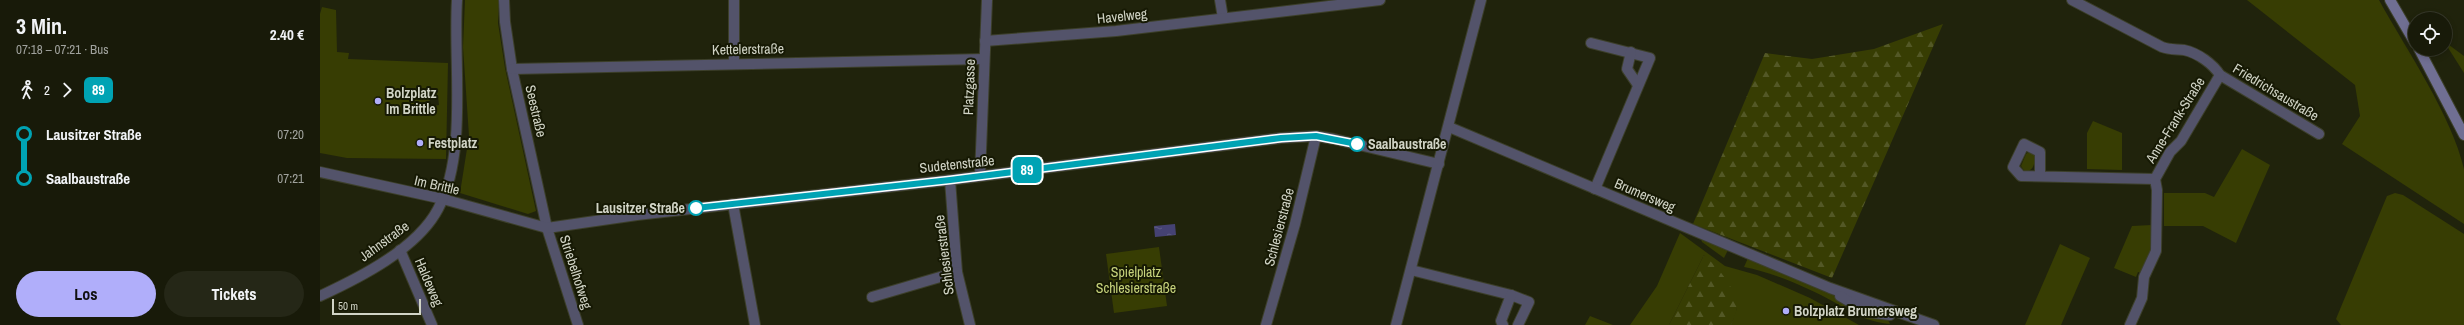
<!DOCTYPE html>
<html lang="de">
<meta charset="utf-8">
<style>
body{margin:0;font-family:"Archivo Narrow",sans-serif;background:#252717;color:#f1f3f6;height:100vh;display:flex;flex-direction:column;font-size:15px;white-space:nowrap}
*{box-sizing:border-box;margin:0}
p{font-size:13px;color:#9fa19c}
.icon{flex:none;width:22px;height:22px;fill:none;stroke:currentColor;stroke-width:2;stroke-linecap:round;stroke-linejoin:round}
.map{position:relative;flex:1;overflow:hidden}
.drawer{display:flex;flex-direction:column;background:#181a09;width:320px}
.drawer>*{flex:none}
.badge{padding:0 8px;border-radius:6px;font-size:14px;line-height:26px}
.tools{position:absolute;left:2088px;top:12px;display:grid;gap:8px}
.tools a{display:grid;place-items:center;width:44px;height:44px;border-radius:50%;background:#181a09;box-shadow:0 2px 6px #0003,0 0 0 1px #36382a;font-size:20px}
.scale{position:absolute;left:12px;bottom:10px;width:89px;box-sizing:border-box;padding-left:4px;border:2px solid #d1d4c6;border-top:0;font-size:11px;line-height:14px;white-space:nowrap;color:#d1d4c6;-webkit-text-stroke:3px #161904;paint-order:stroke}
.map>.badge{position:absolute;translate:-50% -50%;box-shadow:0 0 0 2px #fff}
.legs{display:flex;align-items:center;gap:6px;height:44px;padding:0 16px;font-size:13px}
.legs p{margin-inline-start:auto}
.head{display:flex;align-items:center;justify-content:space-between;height:68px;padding:0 16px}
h1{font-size:22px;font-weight:700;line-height:30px}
.primary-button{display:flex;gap:8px;margin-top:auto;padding:8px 16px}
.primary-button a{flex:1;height:46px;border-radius:24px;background:#b0aefa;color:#111;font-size:16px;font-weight:700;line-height:46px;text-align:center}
.primary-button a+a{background:#252717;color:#f1f3f6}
ul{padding:0 16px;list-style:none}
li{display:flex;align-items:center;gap:14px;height:44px;font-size:15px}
li i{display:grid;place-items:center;width:6px;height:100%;margin:0 5px;background:currentColor}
li i::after{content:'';width:10px;height:10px;margin:-5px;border:3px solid;border-radius:50%;background:#181a09}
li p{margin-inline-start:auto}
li:first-child i{background:linear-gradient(#0000 50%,currentColor 0)}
li:last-child i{background:linear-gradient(currentColor 50%,#0000 0)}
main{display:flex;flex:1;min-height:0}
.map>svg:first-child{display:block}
</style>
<main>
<section class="drawer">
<div class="head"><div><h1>3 Min.</h1><p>07:18 – 07:21 · Bus</p></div><b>2.40 €</b></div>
<div class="legs"><svg class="icon" aria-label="walk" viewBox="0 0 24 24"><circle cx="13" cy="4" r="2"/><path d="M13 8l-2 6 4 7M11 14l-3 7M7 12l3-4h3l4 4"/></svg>2<svg class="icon" aria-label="forward" viewBox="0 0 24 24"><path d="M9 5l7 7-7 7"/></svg><b class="badge" style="background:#00a3b4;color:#fff">89</b></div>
<ul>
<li><i style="color:#00a3b4"></i><b>Lausitzer Straße</b><p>07:20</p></li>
<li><i style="color:#00a3b4"></i><b>Saalbaustraße</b><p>07:21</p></li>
</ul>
<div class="primary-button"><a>Los</a><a>Tickets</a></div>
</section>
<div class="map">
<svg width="2144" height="325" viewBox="0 0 2144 325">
<defs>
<pattern id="forest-firs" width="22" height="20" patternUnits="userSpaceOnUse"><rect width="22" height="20" fill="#373d03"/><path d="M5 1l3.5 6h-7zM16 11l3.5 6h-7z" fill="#535826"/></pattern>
<pattern id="water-ripples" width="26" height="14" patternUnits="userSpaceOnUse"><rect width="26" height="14" fill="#454273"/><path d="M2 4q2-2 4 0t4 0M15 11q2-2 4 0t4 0" fill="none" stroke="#5f5c85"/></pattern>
</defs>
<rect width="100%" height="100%" fill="#20230c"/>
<g fill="#373d03" fill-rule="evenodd">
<path d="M145,0H179L178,23L185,68L216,211L208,214L140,193L149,136L143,47Z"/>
<path d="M1927,0H2059C2086,49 2132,116 2144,169C2144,186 2144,207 2144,224L2022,144L2040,116L2035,85Z"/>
<path d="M2,7L16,10L17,52L29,53L28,59L128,63L126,159L27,158L0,153V14ZM110,96H118L119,105L109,107Z"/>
<path d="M2125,42L2144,56V73L2125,43Z"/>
<path d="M1773,121L1802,133V170L1767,169V133Z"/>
<path d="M1922,149L1950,165L1916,243L1883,226H1844V193H1885L1894,197Z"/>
<path d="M1710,151L1714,154C1715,162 1715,170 1705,172L1701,166L1706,154Z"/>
<path d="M2075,193L2083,195L2144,234V325H2021L2016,319L2067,196Z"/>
<path d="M1832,225L1833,248L1822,273L1818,272L1816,277L1794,268L1812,226Z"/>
<path d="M1360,233L1405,266L1437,275L1490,298L1539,325H1411L1417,308L1384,255L1349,325H1310L1337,286Z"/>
<path d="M1381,239L1408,250L1404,258L1382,242Z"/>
<path d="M1740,244L1770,258L1741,325H1705Z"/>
<path d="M839,247L847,306L794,313L786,254Z"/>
<path d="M1428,258C1454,270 1481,280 1507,292C1529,303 1542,318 1568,320L1570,324C1545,321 1535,314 1514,302C1489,288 1452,272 1424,267Z"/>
<path d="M1270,316L1293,325H1265Z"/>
</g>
<g fill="url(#forest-firs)">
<path d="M1623,24L1512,278L1373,224L1445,53L1492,59L1554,49Z"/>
<path d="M1384,255C1399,269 1415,286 1417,307C1417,312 1413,320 1411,325H1349Z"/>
</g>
<path fill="url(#water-ripples)" d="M855,224L856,235L835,237L834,226Z"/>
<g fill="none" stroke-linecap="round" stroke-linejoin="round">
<defs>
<g id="street">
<path d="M184,0L185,22L192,69L227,228L258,325"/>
<path d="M900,0L903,18"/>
<path d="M1752,0L1842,47C1850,50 1856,49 1864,50C1878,53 1893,64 1900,75L1999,134"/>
<path d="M665,41L796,31L1060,0"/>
<path d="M1271,43L1330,58L1275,189"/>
<path d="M1311,52L1307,69L1318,85"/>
<path d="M414,63V0"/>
<path d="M192,69L664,59"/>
<path d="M1129,127L1510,288L1614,325"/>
<path d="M0,172L123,199L227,228L317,215L630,180L961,138L996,136L1014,139L1119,164"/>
<path d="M660,176L667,0"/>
<path d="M1720,176V152L1704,144L1693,167L1701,176L1835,179"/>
<path d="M630,180L637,272L650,325"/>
<path d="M413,204L435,325"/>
<path d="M80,250L112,325"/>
<path d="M1091,270L1191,295L1209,302L1198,325"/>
<path d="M0,296C39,278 97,249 118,209C148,153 133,63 137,0"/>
<path d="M1520,296L1547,312L1570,315"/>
<path d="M552,297L637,272"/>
<path d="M946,325L975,224L996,136"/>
<path d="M1076,325L1161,0"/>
<path d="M1183,325L1181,321L1191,295"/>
<path d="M1810,325L1822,298L1824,277L1836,251L1837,190L1835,179L1850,152L1861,141L1900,75"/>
</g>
<g id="secondary">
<path d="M2070,0L2095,43"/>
<path d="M2099,49L2144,135"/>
</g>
</defs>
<use href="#street" stroke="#3c3f2a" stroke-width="12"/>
<use href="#secondary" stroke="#3c3f2a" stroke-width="12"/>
<use href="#street" stroke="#53536a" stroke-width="10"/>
<use href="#secondary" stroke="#706f93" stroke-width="10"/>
</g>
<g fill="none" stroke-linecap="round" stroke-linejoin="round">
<defs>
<path id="line-1" d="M376,208L630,180L961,138L996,136L1037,144"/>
</defs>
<use href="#line-1" stroke="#fff" stroke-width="9"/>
<use href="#line-1" stroke="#00a3b4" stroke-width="6"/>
</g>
<g fill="#b0aefa" stroke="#161904" stroke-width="1.5">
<circle cx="58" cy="101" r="4"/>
<circle cx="100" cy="143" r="4"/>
<circle cx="1466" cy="311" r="4"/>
</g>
<g fill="#fff" stroke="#00a3b4" stroke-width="2">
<circle cx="1037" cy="144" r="7"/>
<circle cx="376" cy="208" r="7"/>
</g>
<g text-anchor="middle" stroke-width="4" stroke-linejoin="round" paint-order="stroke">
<g font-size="14" fill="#d1d4c6" stroke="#161904">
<text transform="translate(802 16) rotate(-6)" y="5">Havelweg</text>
<text transform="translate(428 49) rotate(-1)" y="5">Kettelerstraße</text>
<text transform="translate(649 87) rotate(-88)" y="5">Platzgasse</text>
<text transform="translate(1956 92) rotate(31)" y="5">Friedrichsaustraße</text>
<text transform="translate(216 111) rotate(77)" y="5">Seestraße</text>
<text transform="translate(1855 120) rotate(-58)" y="5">Anne-Frank-Straße</text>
<text transform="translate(637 164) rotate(-6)" y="5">Sudetenstraße</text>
<text transform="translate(117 185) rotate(13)" y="5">Im Brittle</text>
<text transform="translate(1325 195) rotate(23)" y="5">Brumersweg</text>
<text transform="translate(959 227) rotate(-75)" y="5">Schlesierstraße</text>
<text transform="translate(64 241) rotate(-36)" y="5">Jahnstraße</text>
<text transform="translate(624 255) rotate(-97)" y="5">Schlesierstraße</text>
<text transform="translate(256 272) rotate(72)" y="5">Striebelhofweg</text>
<text transform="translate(109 282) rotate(67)" y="5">Haldeweg</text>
</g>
<g font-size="14" font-weight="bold" fill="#d1d4c6" stroke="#161904" text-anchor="start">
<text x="66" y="98">Bolzplatz<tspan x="66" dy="16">Im Brittle</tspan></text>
<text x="108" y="148">Festplatz</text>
<text x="1474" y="316">Bolzplatz Brumersweg</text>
</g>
<g font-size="14" font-weight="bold" fill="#d1d4c6" stroke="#161904" text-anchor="start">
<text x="1048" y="149">Saalbaustraße</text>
<text x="365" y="213" text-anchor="end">Lausitzer Straße</text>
</g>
<g font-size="14" fill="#c7d37c" stroke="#161904">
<text x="816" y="277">Spielplatz<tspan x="816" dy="16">Schlesierstraße</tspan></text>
</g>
</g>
</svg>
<div class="tools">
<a><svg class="icon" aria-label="locate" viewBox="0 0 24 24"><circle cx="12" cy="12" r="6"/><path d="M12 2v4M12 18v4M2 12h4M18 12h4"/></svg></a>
</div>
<div class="scale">50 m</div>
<b class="badge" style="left:707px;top:170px;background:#00a3b4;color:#fff">89</b>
</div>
</main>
